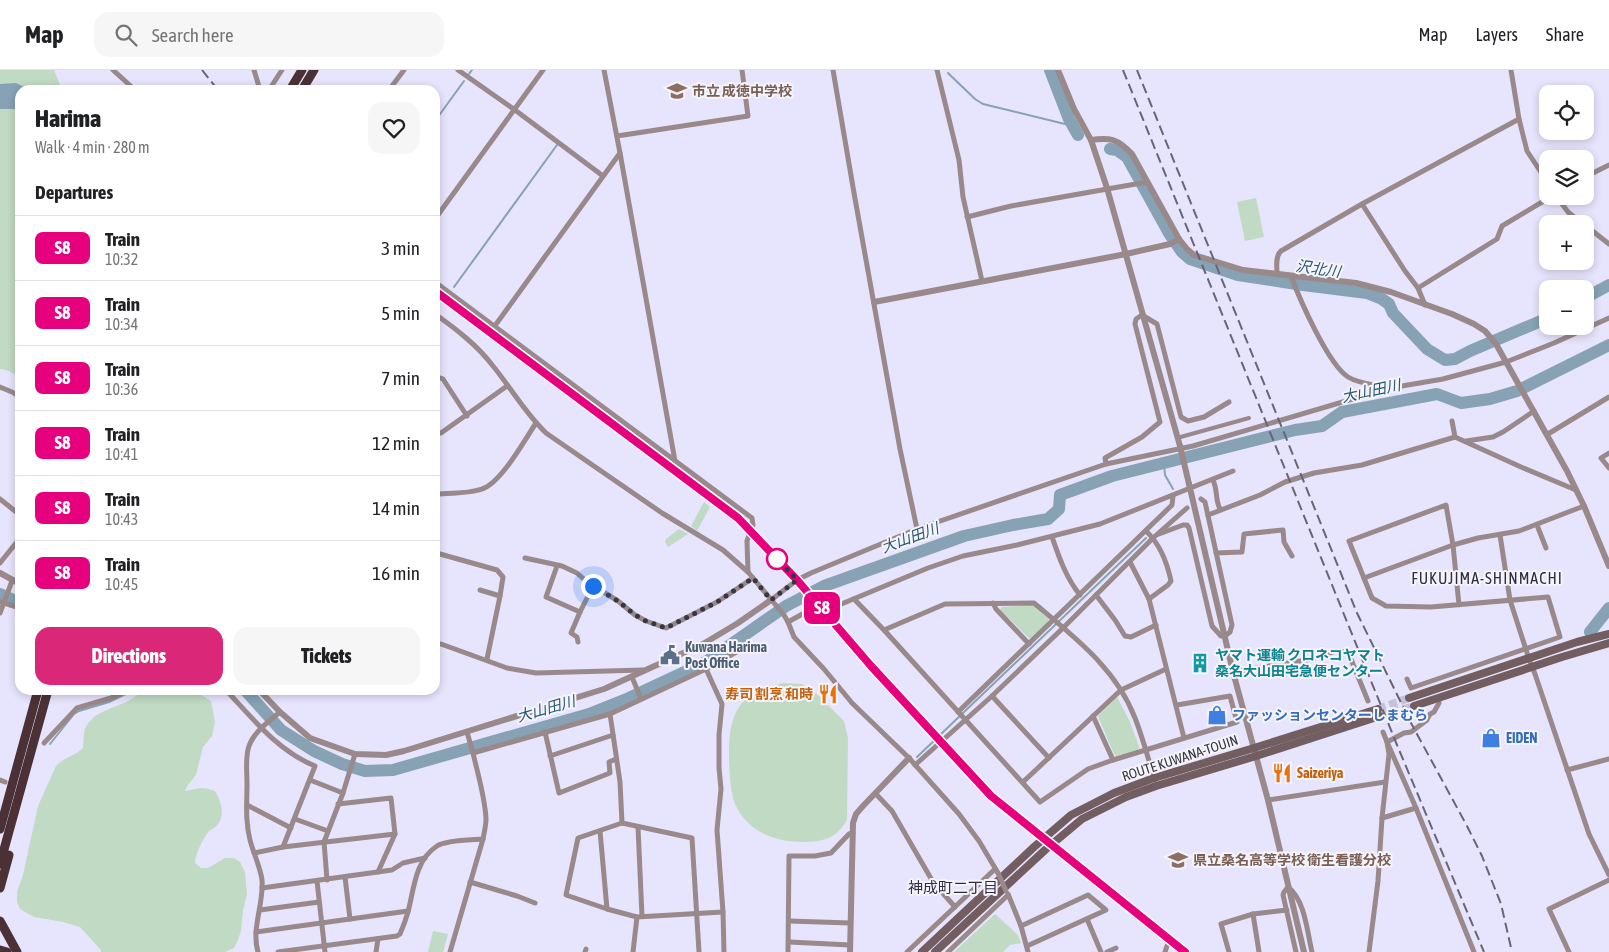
<!DOCTYPE html>
<meta charset="utf-8">
<style>
body{margin:0;font-family:"Asap Condensed","Noto Sans JP",sans-serif;background:#f6f6f6;color:#202124;height:100vh;display:flex;flex-direction:column;font-size:19px;white-space:nowrap}
*{box-sizing:border-box;margin:0}
p{font-size:16px;color:#757577}
.icon{flex:none;width:28px;height:28px;fill:none;stroke:currentColor;stroke-width:2;stroke-linecap:round;stroke-linejoin:round}
.map{position:relative;flex:1;overflow:hidden}
.side{position:absolute;left:15px;top:15px;width:425px;height:610px;display:flex;flex-direction:column;background:#fff;border-radius:15px;box-shadow:0 2px 8px #0003}
.side>*{flex:none}
.badge{padding:0 10px;border-radius:8px;font-size:18px;line-height:32px}
.tools{position:absolute;left:1539px;top:15px;display:grid;gap:10px}
.tools a{display:grid;place-items:center;width:55px;height:55px;border-radius:10px;background:#fff;box-shadow:0 2px 8px #0003;font-size:25px}
.you{position:absolute;width:25px;height:25px;margin:-12px;border:4px solid #fff;border-radius:50%;background:#1a73e8;box-shadow:0 0 0 8px #1a73e833}
.map>.badge{position:absolute;translate:-50% -50%;box-shadow:0 0 0 2px #fff}
h2{padding:0 20px;font-size:19px;line-height:45px}
.round{display:grid;place-items:center;flex:none;width:52px;height:52px;border-radius:15px;background:#f6f6f6}
.head{display:flex;align-items:center;justify-content:space-between;height:85px;padding:0 20px}
h1{font-size:24px;font-weight:800;line-height:38px}
.button{display:flex;gap:10px;margin-top:auto;padding:10px 20px}
.button a{flex:1;height:58px;border-radius:15px;background:#db2777;color:#fff;font-size:20px;font-weight:800;line-height:58px;text-align:center}
.button a+a{background:#f6f6f6;color:#202124}
ul{padding:0;list-style:none}
li{display:flex;align-items:center;gap:15px;height:65px;padding:0 20px;border-top:1px solid #e0e0e0}
li div{flex:1}
li b{display:block;font-size:19px}
li em{font-style:normal}
li .badge{min-width:55px;font-weight:700;text-align:center}
header{display:flex;align-items:center;gap:30px;box-sizing:border-box;height:70px;padding:0 25px;background:#fff;border-bottom:1px solid #e0e0e0}
header strong{font-size:24px}
nav{display:flex;gap:28px;margin-inline-start:auto;font-size:18px}
.search{width:350px;height:45px;background:#f6f6f6;display:flex;align-items:center;gap:12px;box-sizing:border-box;padding:0 18px;border-radius:15px;color:#757577;font-size:19px}
.map>svg:first-child{display:block}
</style>
<header>
<strong>Map</strong>
<div class="search"><svg class="icon" aria-label="search" viewBox="0 0 24 24"><circle cx="10" cy="10" r="6"/><path d="M15 15l6 6"/></svg>Search here</div>
<nav><a>Map</a><a>Layers</a><a>Share</a></nav>
</header>
<div class="map">
<svg width="1609" height="882" viewBox="0 0 1609 882">
<rect width="100%" height="100%" fill="#e7e4fd"/>
<g fill="#c0dac4">
<path d="M0,0H54L62,20H20V309C14,303 9,300 0,299Z"/>
<path d="M1256,128L1264,167L1245,171L1237,132Z"/>
<path d="M704,432L710,437L697,461L691,456Z"/>
<path d="M679,459L688,464L668,477L665,472L666,469Z"/>
<path d="M1032,535L1049,549L1048,554L1033,569L1029,568L1000,540L1002,537Z"/>
<path d="M783,613L802,614L819,626L844,651L848,668L847,750C836,768 826,771 806,772C778,773 749,763 736,736C730,725 729,696 729,683C729,665 731,643 745,630C755,620 770,617 783,613Z"/>
<path d="M145,620H193L211,631L215,652L212,666L203,677L196,705L187,716L185,721C199,719 199,716 215,721C220,730 226,744 218,754C216,757 212,759 209,761C203,769 195,784 195,793L201,798H208L225,788H234L240,792L245,802L247,824L243,841L241,861L238,870L234,878L225,882H101V880L80,857L63,852L34,847L20,839L17,832V822L23,805L38,736L56,696C63,688 75,686 83,678C84,672 83,664 85,659C92,643 110,639 124,633C131,630 138,624 145,620Z"/>
<path d="M1117,627L1129,650L1139,676L1138,680L1116,686L1114,684L1098,646Z"/>
<path d="M995,844L1018,865L1021,873L1010,875L1003,882H954Z"/>
<path d="M433,861L448,864L443,882H428Z"/>
</g>
<path fill="#86a2b4" d="M16,13L24,17L25,20H20V39H0V14Z"/>
<g fill="none" stroke-linecap="round" stroke-linejoin="round">
<g stroke="#86a2b4" stroke-width="2">
<path d="M948,3L975,29L983,34L1073,56"/>
<path d="M469,4L472,0"/>
<path d="M435,51L464,11"/>
<path d="M454,217L557,75"/>
<path d="M1164,394L1165,405L1173,419"/>
<path d="M199,620L203,622L224,620"/>
<path d="M50,674L74,644L79,641L109,632L134,620"/>
<path d="M917,687L1146,468"/>
</g>
<g stroke="#86a2b4" stroke-width="12">
<path d="M1050,0L1069,49L1078,65"/>
<path d="M1110,79L1117,80L1127,87L1169,163L1182,182L1190,189L1238,205L1303,215L1367,223L1382,229L1389,234L1393,243L1427,279L1445,290L1455,289L1470,281L1548,248"/>
<path d="M1585,228L1609,215"/>
<path d="M0,524L20,533"/>
<path d="M1590,562L1609,538"/>
<path d="M245,620L281,660L314,681L342,694L365,701L393,700L589,644L629,628L706,592L786,536L824,516L964,466L1013,455L1048,449L1059,439L1060,425L1112,406L1295,360L1322,356L1342,342L1437,324L1461,333L1490,329L1517,321L1609,275"/>
</g>
<g stroke="#c4c1d8" stroke-width="8" stroke-dasharray="8 4" stroke-linecap="butt">
<path d="M1378,639L1409,628"/>
<path d="M1380,646L1414,636"/>
</g>
<path stroke="#99898b" stroke-width="4" d="M1177,368L1249,348"/>
<g stroke="#99898b" stroke-width="5">
<path d="M113,0L135,20"/>
<path d="M254,0L260,20"/>
<path d="M458,0L515,40L603,106"/>
<path d="M833,0L854,123L900,379L917,459"/>
<path d="M937,0L959,90L963,127L982,211"/>
<path d="M269,20L282,0"/>
<path d="M389,20L404,0"/>
<path d="M1519,49L1527,81L1548,113"/>
<path d="M617,66L748,46L742,0"/>
<path d="M620,83L675,391"/>
<path d="M1585,107L1609,95"/>
<path d="M1556,126L1568,142L1583,154"/>
<path d="M1362,134L1405,201L1418,218L1425,235"/>
<path d="M967,147L1011,136L1147,112"/>
<path d="M435,149L543,0"/>
<path d="M1585,155L1609,174"/>
<path d="M1277,204C1277,197 1275,186 1281,181L1362,134L1519,49L1511,0"/>
<path d="M1291,206C1300,230 1328,294 1348,307C1359,314 1377,315 1389,318"/>
<path d="M435,212L752,448L753,455L747,471L748,502"/>
<path d="M1418,218L1497,169L1502,156L1552,126"/>
<path d="M435,244C456,259 477,275 493,296C511,318 525,343 546,363L662,443L723,480L748,502L784,545L788,552L794,567L824,599L852,633L909,688L959,744L979,771L998,803"/>
<path d="M494,257L620,83L604,0"/>
<path d="M435,306L443,309L467,346"/>
<path d="M0,317L12,322L20,327"/>
<path d="M435,362L441,363L507,316"/>
<path d="M1548,364L1609,327"/>
<path d="M1455,367L1521,397L1576,420"/>
<path d="M1466,371L1493,367L1503,362L1534,341"/>
<path d="M1609,383L1601,388L1609,398"/>
<path d="M1106,394L1105,388L1142,367L1160,352L1135,254L1136,249L1142,245L1157,254L1181,347L1188,351L1204,347L1229,332"/>
<path d="M1213,410C1218,421 1215,430 1220,439"/>
<path d="M435,424C450,423 468,424 482,419C501,413 524,371 536,353"/>
<path d="M0,429L20,445"/>
<path d="M1208,445L1260,425L1285,412L1314,403L1362,395L1455,367L1452,351"/>
<path d="M1537,455L1546,478"/>
<path d="M1146,461C1160,474 1167,492 1171,511L1168,515L1149,529"/>
<path d="M1159,464L1183,455H1187L1189,458L1212,556L1221,566H1225L1230,562L1232,555L1205,432L1201,429"/>
<path d="M1500,465L1510,530L1529,589L1535,604L1589,764L1609,805"/>
<path d="M1052,467C1059,487 1066,508 1080,525"/>
<path d="M1216,483L1242,482L1244,464L1283,460L1284,472L1292,486"/>
<path d="M435,486L440,484L497,500L503,507L500,526"/>
<path d="M525,488L562,496L577,503L587,512L618,531L635,545L646,551L666,558L717,532L753,508"/>
<path d="M1130,492L1149,529L1184,668"/>
<path d="M0,493L20,468"/>
<path d="M557,496L546,527L580,542"/>
<path d="M1364,508L1453,475L1478,468L1519,461L1584,436"/>
<path d="M480,520L500,526L487,589"/>
<path d="M1096,525L1115,550L1125,566L1131,567L1156,555"/>
<path d="M854,529L884,560L1040,732L1088,699L1113,690L1237,652L1230,626L1177,635"/>
<path d="M771,530L797,510L811,503L917,459L1106,394L1193,376L1390,318L1443,309L1506,292L1554,273L1609,248"/>
<path d="M0,532L20,538"/>
<path d="M993,533L996,539L1029,574"/>
<path d="M0,543L12,511"/>
<path d="M788,552L806,542L820,544L839,535L928,498L963,486L1017,475L1100,454L1233,401"/>
<path d="M884,560L945,534L1034,533C1073,566 1116,598 1135,648C1143,668 1148,689 1155,710"/>
<path d="M578,572L577,567L571,563L580,542L593,516"/>
<path d="M435,574H441L507,598L536,603L643,600"/>
<path d="M706,599L722,634L719,665V698L721,719L717,760L723,842L724,882"/>
<path d="M1233,602L1312,589L1336,581L1348,582L1368,631"/>
<path d="M632,607L641,629"/>
<path d="M1407,609L1411,618L1560,567L1548,527L1431,537L1386,536L1372,528L1349,471L1446,435L1453,475L1459,535"/>
<path d="M226,620C252,648 278,681 315,696L283,777"/>
<path d="M992,626L1049,688"/>
<path d="M1439,633L1434,642L1430,644L1427,650L1411,662L1404,663L1387,672L1416,738L1474,882"/>
<path d="M958,642L1172,435L1173,426"/>
<path d="M610,644L620,712L622,753L692,768L699,882"/>
<path d="M1093,646L1113,690"/>
<path d="M467,662L473,683L610,644L706,599L740,580"/>
<path d="M545,662L559,723L610,703L609,692L616,689"/>
<path d="M44,673L77,638L111,628L128,620"/>
<path d="M550,686L613,665"/>
<path d="M915,695L992,626L1063,558L1153,468L1187,438"/>
<path d="M1567,700L1609,689"/>
<path d="M0,710L5,712"/>
<path d="M310,710L343,723"/>
<path d="M1023,712L1121,620L1166,599"/>
<path d="M875,723L892,741L933,812L955,837"/>
<path d="M1268,730L1385,712"/>
<path d="M338,734L391,728L395,764L378,802"/>
<path d="M247,735L291,758"/>
<path d="M1382,748L1416,738"/>
<path d="M295,749L328,761"/>
<path d="M622,753L578,768L566,825L607,839L637,847L723,842"/>
<path d="M638,757L642,846"/>
<path d="M600,761L607,839"/>
<path d="M254,783L283,777L395,764"/>
<path d="M345,807L350,849"/>
<path d="M327,810L324,772L343,723L355,684"/>
<path d="M317,811L325,882"/>
<path d="M470,812L517,826L535,833"/>
<path d="M262,818L392,800L403,793L425,788"/>
<path d="M1008,824L1021,856L1028,882"/>
<path d="M260,840L319,832"/>
<path d="M1253,844L1259,882"/>
<path d="M1087,849L1101,882"/>
<path d="M789,851L850,853"/>
<path d="M1021,856L1088,825L1106,840L1027,876"/>
<path d="M256,862L408,841"/>
<path d="M789,872L850,875"/>
<path d="M258,882C251,859 264,834 262,810C261,799 253,782 250,770C245,749 247,735 247,713C247,701 245,687 249,676C254,662 269,651 280,642"/>
<path d="M278,882L397,866L400,864C403,857 406,849 408,842C414,819 415,790 437,776C446,770 471,770 483,769"/>
<path d="M376,882L378,869"/>
<path d="M450,882L483,769C484,763 486,756 486,749C485,727 478,705 473,683"/>
<path d="M585,882L586,879"/>
<path d="M633,882L637,847"/>
<path d="M788,882L789,786H815L831,783L849,764L853,763"/>
<path d="M907,882L995,799"/>
<path d="M948,882L1008,825"/>
<path d="M1107,882L1116,878"/>
<path d="M1165,882L1169,870"/>
<path d="M1229,882L1221,854L1253,844L1287,840"/>
<path d="M1296,882L1283,825L1284,822L1288,817C1305,830 1307,861 1312,882"/>
<path d="M1369,882L1378,811L1382,748L1389,684L1387,672L1383,662"/>
<path d="M1569,882L1549,839L1609,810"/>
</g>
<g stroke="#99898b" stroke-width="6">
<path d="M1058,0L1074,39L1091,70L1107,118L1180,376"/>
<path d="M1091,70C1110,67 1118,69 1132,84L1179,169"/>
<path d="M874,232L1126,184L1170,174L1179,169L1187,179L1194,185L1243,200L1356,213L1391,222L1452,244L1474,254L1485,261L1496,274L1567,401L1584,436L1609,496"/>
<path d="M1189,414L1233,602L1268,730L1304,882"/>
<path d="M0,503L20,514"/>
<path d="M259,620L280,642L310,668L355,684L386,685L404,681L604,619L703,574L738,553L771,530"/>
<path d="M850,882L853,753L856,744L863,736L909,688"/>
</g>
<g stroke="#725d60" stroke-width="8">
<path d="M1409,628L1577,572L1609,564"/>
<path d="M1414,636L1562,587L1609,573"/>
<path d="M922,882L1034,777L1071,745L1114,723L1154,708L1254,678L1378,639"/>
<path d="M935,882L1045,780L1082,749L1126,727L1156,716L1256,686L1380,646"/>
</g>
<g stroke="#4b3136" stroke-width="9">
<path d="M290,20L302,0"/>
<path d="M302,20L314,0"/>
<path d="M0,759L38,620"/>
<path d="M0,794L48,620"/>
<path d="M0,818L9,785"/>
<path d="M0,851L17,882"/>
<path d="M0,880L7,882"/>
</g>
<g stroke="#686575" stroke-width="2" stroke-dasharray="10 5" stroke-linecap="butt">
<path d="M202,0L218,20"/>
<path d="M1123,0L1397,675L1484,882"/>
<path d="M1137,0L1357,543L1411,653L1467,756L1482,786L1501,834L1512,882"/>
<path d="M435,221L738,449L802,515L871,596L991,726L1185,882"/>
</g>
<path stroke="#99898b" stroke-width="5" d="M998,803L1006,821"/>
<path stroke="#99898b" stroke-width="6" d="M1180,376L1189,414"/>
</g>
<g fill="none" stroke-linecap="round" stroke-linejoin="round">
<defs>
<path id="line" d="M435,221L738,448L797,510L871,596L991,726L1185,882"/>
</defs>
<use href="#line" stroke="#fff" stroke-width="11"/>
<use href="#line" stroke="#e6007e" stroke-width="8"/>
<path stroke="#383642" stroke-width="5" stroke-dasharray="0 9" d="M593,516L618,531L635,545L646,551L666,558L717,532L753,508L771,530L797,510L777,489"/>
</g>
<defs>
<symbol id="school-bare" viewBox="-9 -9 18 18"><path d="M0-5L7-2L0 1L-7-2ZM-4 1L0 2.5L4 1V4Q0 6-4 4Z" fill="#8d6e63" stroke="#f5f4fa" stroke-width="2.5" paint-order="stroke"/></symbol>
<symbol id="civic-bare" viewBox="-9 -9 18 18"><path d="M-.6-6.5H3V-4.5H.6V-3L4-1V1h2V6H-6V1h2V-1L-.6-3ZM-1.2 2.5V6h2.4V2.5Z" fill="#5c6f8a" stroke="#f5f4fa" stroke-width="2.5" paint-order="stroke"/></symbol>
<symbol id="building-bare" viewBox="-9 -9 18 18"><path d="M-4-6H4V6H1V3H-1V6H-4ZM-2.5-4.3h1.7v1.8h-1.7ZM.8-4.3h1.7v1.8H.8ZM-2.5-1h1.7V.8h-1.7ZM.8-1h1.7V.8H.8Z" fill="#0f9aa8" stroke="#f5f4fa" stroke-width="2.5" paint-order="stroke"/></symbol>
<symbol id="restaurant-bare" viewBox="-9 -9 18 18"><path d="M-5-6h1v4h1v-4h1v4h1v-4h1v5L-1.5 .5V6h-2V.5L-5-1ZM5-6V6H3V1.5H1.5Q1.5-4 5-6Z" fill="#e8710a" stroke="#f5f4fa" stroke-width="2.5" paint-order="stroke"/></symbol>
<symbol id="shop-bare" viewBox="-9 -9 18 18"><path d="M-5-2.5h2.3a2.7 3.5 0 0 1 5.4 0H5L5.5 6h-11ZM-1.5-2.5h3a1.5 2.3 0 0 0-3 0Z" fill="#3f7fe0" stroke="#f5f4fa" stroke-width="2.5" paint-order="stroke"/></symbol>
</defs>
<g fill-rule="evenodd">
<use href="#school-bare" x="663" y="7" width="28" height="28"/>
<use href="#civic-bare" x="656" y="571" width="28" height="28"/>
<use href="#building-bare" x="1186" y="579" width="28" height="28"/>
<use href="#restaurant-bare" x="814" y="610" width="28" height="28"/>
<use href="#shop-bare" x="1203" y="631" width="28" height="28"/>
<use href="#shop-bare" x="1477" y="654" width="28" height="28"/>
<use href="#restaurant-bare" x="1268" y="689" width="28" height="28"/>
<use href="#school-bare" x="1164" y="776" width="28" height="28"/>
</g>
<circle fill="#fff" stroke="#e6007e" stroke-width="2.5" cx="777" cy="489" r="10"/>
<g text-anchor="middle" stroke-width="4" stroke-linejoin="round" paint-order="stroke">
<g font-size="14" font-weight="bold" fill="#785e54" stroke="#f5f4fa" text-anchor="start">
<text x="692" y="26">市立 成徳中学校</text>
<text x="1193" y="795">県立桑名高等学校 衛生看護分校</text>
</g>
<g font-size="14" font-weight="bold" fill="#4e5e75" stroke="#f5f4fa" text-anchor="start">
<text x="685" y="582">Kuwana Harima<tspan x="685" dy="16">Post Office</tspan></text>
</g>
<g font-size="14" font-weight="bold" fill="#0d838f" stroke="#f5f4fa" text-anchor="start">
<text x="1215" y="590">ヤマト運輸 クロネコヤマト<tspan x="1215" dy="16">桑名大山田宅急便センター</tspan></text>
</g>
<g font-size="14" font-weight="bold" fill="#c56008" stroke="#f5f4fa" text-anchor="end">
<text x="813" y="629">寿司 割烹 和時</text>
<text x="1297" y="708" text-anchor="start">Saizeriya</text>
</g>
<g font-size="14" font-weight="bold" fill="#366cbe" stroke="#f5f4fa" text-anchor="start">
<text x="1232" y="650">ファッションセンターしまむら</text>
<text x="1506" y="673">EIDEN</text>
</g>
<g font-size="14" fill="#383642" stroke="#f5f4fa">
<text transform="translate(1180 688) rotate(-18)" y="5">ROUTE KUWANA-TOUIN</text>
</g>
<g font-size="15" font-style="italic" fill="#265774" stroke="#f5f4fa">
<text transform="translate(1318 199) rotate(8)" y="5">沢北川</text>
<text transform="translate(1371 321) rotate(-12)" y="5">大山田川</text>
<text transform="translate(910 468) rotate(-20)" y="5">大山田川</text>
<text transform="translate(546 639) rotate(-16)" y="5">大山田川</text>
</g>
<g font-size="15" fill="#2f2c43" stroke="#f5f4fa">
<text x="953" y="823">神成町二丁目</text>
</g>
<g font-size="16" letter-spacing="1" fill="#2f2c43" stroke="#f5f4fa">
<text x="1487" y="514">FUKUJIMA-SHINMACHI</text>
</g>
</g>
</svg>
<div class="tools">
<a><svg class="icon" aria-label="locate" viewBox="0 0 24 24"><circle cx="12" cy="12" r="6"/><path d="M12 2v4M12 18v4M2 12h4M18 12h4"/></svg></a>
<a><svg class="icon" aria-label="layers" viewBox="0 0 24 24"><path d="M12 4l9 5-9 5-9-5zM3 14l9 5 9-5"/></svg></a>
<a>+</a>
<a>−</a>
</div>
<div class="you" style="left:593px;top:516px"></div>
<b class="badge" style="left:822px;top:538px;background:#e6007e;color:#fff">S8</b>
<section class="side">
<div class="head"><div><h1>Harima</h1><p>Walk · 4 min · 280 m</p></div><a class="round"><svg class="icon" aria-label="heart" viewBox="0 0 24 24"><path d="M12 20l-8-8c-3-5 5-10 8-4 3-6 11-1 8 4z"/></svg></a></div>
<h2>Departures</h2>
<ul>
<li><span class="badge" style="background:#e6007e;color:#fff">S8</span><div><b>Train</b><p>10:32</p></div><em>3 min</em></li>
<li><span class="badge" style="background:#e6007e;color:#fff">S8</span><div><b>Train</b><p>10:34</p></div><em>5 min</em></li>
<li><span class="badge" style="background:#e6007e;color:#fff">S8</span><div><b>Train</b><p>10:36</p></div><em>7 min</em></li>
<li><span class="badge" style="background:#e6007e;color:#fff">S8</span><div><b>Train</b><p>10:41</p></div><em>12 min</em></li>
<li><span class="badge" style="background:#e6007e;color:#fff">S8</span><div><b>Train</b><p>10:43</p></div><em>14 min</em></li>
<li><span class="badge" style="background:#e6007e;color:#fff">S8</span><div><b>Train</b><p>10:45</p></div><em>16 min</em></li>
</ul>
<div class="button"><a>Directions</a><a>Tickets</a></div>
</section>
</div>
